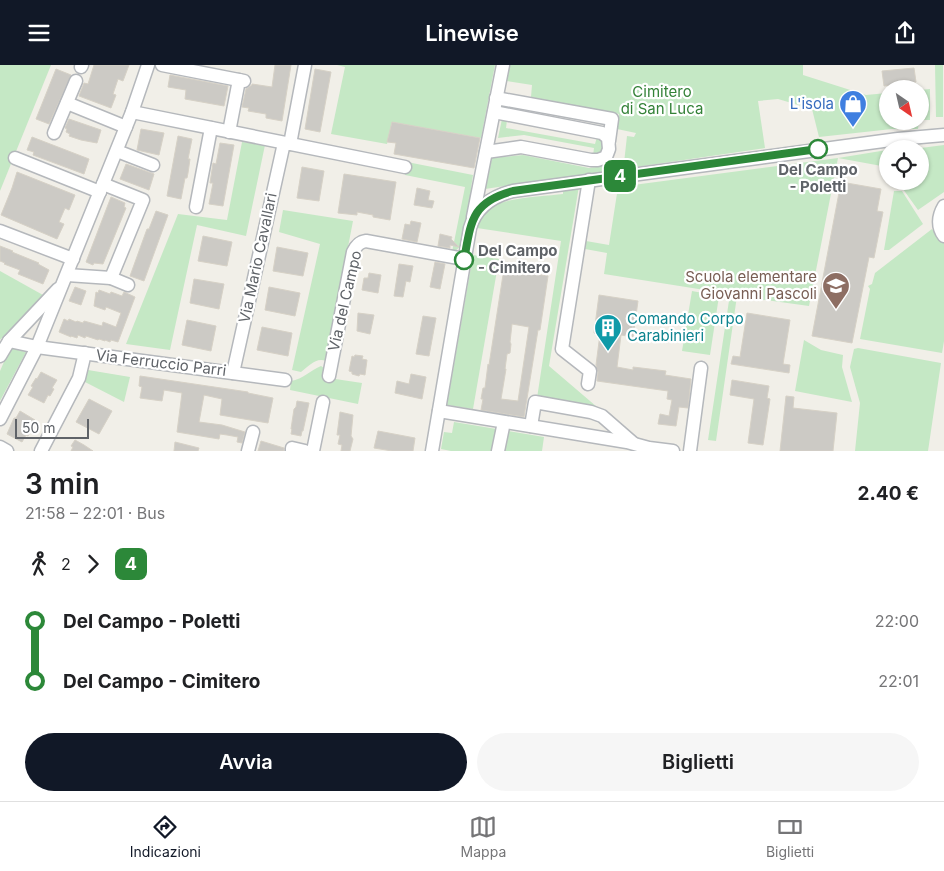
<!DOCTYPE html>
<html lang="it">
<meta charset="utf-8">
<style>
body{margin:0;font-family:Inter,sans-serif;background:#f6f6f6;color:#202124;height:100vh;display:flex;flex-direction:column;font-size:19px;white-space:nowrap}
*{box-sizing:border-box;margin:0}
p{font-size:16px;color:#757577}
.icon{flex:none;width:28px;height:28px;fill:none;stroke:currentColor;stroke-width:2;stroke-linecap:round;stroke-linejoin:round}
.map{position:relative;height:386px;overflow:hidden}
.sheet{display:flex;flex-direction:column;background:#fff;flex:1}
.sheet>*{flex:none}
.badge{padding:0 10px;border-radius:8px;font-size:18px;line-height:32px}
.needle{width:32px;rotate:146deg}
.fabs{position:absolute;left:879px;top:15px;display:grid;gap:10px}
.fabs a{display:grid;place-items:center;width:50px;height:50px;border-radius:50%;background:#fff;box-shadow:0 1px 4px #0004;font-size:25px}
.scale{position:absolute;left:15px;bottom:12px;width:74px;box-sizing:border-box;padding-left:5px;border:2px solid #5f6368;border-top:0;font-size:14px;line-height:18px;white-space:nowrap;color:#5f6368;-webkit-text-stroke:4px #fff;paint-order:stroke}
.map>.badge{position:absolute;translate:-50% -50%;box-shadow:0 0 0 2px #fff}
.legs{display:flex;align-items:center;gap:8px;height:55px;padding:0 25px;font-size:16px}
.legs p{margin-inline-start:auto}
.head{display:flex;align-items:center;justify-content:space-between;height:85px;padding:0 25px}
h1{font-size:28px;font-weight:600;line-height:38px}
.cta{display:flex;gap:10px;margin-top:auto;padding:10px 25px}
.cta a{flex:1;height:58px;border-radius:30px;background:#111827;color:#fff;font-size:20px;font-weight:600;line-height:58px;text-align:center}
.cta a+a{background:#f6f6f6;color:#202124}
ul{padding:0 25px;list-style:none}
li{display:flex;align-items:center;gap:18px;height:60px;font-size:19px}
li i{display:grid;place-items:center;width:8px;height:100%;margin:0 6px;background:currentColor}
li i::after{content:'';width:12px;height:12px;margin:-6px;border:4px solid;border-radius:50%;background:#fff}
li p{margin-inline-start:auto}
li:first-child i{background:linear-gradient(#0000 50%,currentColor 0)}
li:last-child i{background:linear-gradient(currentColor 50%,#0000 0)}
header{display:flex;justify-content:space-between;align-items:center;height:65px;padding:0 25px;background:#111827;color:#fff;font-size:22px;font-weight:600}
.dock{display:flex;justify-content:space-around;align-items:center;height:70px;border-top:1px solid #e0e0e0;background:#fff;font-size:14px;color:#757577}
.dock a{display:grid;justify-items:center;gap:2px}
.dock .current{color:#111827}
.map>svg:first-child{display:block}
</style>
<header><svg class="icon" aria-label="menu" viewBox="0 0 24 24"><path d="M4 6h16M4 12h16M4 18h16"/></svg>Linewise<svg class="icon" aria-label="share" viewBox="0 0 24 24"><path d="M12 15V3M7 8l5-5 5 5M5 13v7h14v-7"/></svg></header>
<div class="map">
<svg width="944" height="386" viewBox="0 0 944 386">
<rect width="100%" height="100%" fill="#f1efe8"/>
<g fill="#c5e8c5">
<path d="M0,0H51L0,126Z"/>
<path d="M337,0H495L481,73L392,57L387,79L331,69L345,2Z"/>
<path d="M510,0H803V10L866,30L887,28L888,56H919L918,64H892L819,72L812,44L778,34L758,36L765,83L485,124L492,93L523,90L589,103L624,98L627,71L634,72L636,68L617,64L619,49L531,32L532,20L507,16Z"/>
<path d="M935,0H943V52H936Z"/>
<path d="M930,24V55H920V25Z"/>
<path d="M502,54L507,55L506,63L595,79L597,72L602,75L604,81L601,89L593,91L594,83L524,70L498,73Z"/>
<path d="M242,77L265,80L246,171L197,160L170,285L126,279L178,149L227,155Z"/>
<path d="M944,80V127L918,145L903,124L905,116H920V84H913Z"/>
<path d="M887,85V102L838,93L809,241L737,231L716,376L708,375L730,229L604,209L607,188L585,184L586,176L609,180L618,122L838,93Z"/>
<path d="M407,97L473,110L471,123L473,133L461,181L455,186L452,187L465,122L405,110Z"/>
<path d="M579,121L549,301L597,342L537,333L561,176L477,163C481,155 485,147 493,141C506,133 546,131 563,129V122Z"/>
<path d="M894,126H902L923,159L889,185H884Z"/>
<path d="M283,145L353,156L326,296C316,292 309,301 301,307L292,305L320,179L279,167Z"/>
<path d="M932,164L940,175L944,178V276L942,288L860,274L870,224L868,221L872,219L875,208Z"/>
<path d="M473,190L499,194L473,344L447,340Z"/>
<path d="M0,206L43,230L0,275Z"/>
<path d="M692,226L719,231L710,290L682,286Z"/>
<path d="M804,275L821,285L843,290L842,302L852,337L795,326Z"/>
<path d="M10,283L26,287L0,336V306Z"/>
<path d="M858,283L941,298L928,386H855L860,338L850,302L854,284Z"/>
<path d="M321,301L324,303L322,312L362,318L358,339L290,325L291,316C303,314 311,305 321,301Z"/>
<path d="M88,305L130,312L124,337L85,317Z"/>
<path d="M454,357L544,372L542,386H451L441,384L444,367L452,368Z"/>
</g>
<g fill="#cccac5" stroke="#d6d1c6" fill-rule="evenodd">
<path d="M94,0H129L123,16L118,14L113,29L116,30L111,43L79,31L84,18L88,19Z"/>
<path d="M275,0H291L282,56L266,53V49L248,46L249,43L242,42L246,24L252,20V19L272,22Z"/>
<path d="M914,3L916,17L884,21L882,6Z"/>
<path d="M56,4L71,10L49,59L36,54Z"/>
<path d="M315,4L331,7L320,67L305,64Z"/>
<path d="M170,10L228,21L224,41L185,34L186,25L168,22Z"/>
<path d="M69,54L101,65L97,78L81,75L69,71L70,69L66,67L67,64L65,63Z"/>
<path d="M392,57L480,73L474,103L394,89L396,78L387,77Z"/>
<path d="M141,64L164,68L159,90L137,85Z"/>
<path d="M178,71L192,74L188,94H190L188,108L187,113H185L181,134L167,131Z"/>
<path d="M32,72L89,94L84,109L33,90L34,87L27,85Z"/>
<path d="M220,78L234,80L223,141L209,139L213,118H210L213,98L216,99Z"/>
<path d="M126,99L154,109L149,125L120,114Z"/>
<path d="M302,102L324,106L319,136L297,133Z"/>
<path d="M17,107L75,130L69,145L65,143L59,157L64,159L57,174L1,150L12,123Z"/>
<path d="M344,109L396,117L390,155L373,152V150L357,147V150L338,148Z"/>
<path d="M841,117L881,124L877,146L883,147L874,193L869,192L852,278L812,271Z"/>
<path d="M417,123L430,126L428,135L434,136L432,143L414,140Z"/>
<path d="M111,132L125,138L124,142L126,143L103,199L94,198L93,200L86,197Z"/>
<path d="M156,146L168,150L144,216L130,211L147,164H149Z"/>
<path d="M411,156L421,158L417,177L402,174L405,159L410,160Z"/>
<path d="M440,169L452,172L451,174L459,182L450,180V183L438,181Z"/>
<path d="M203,171L232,177L227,201L198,196Z"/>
<path d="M0,181L13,186L12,187L39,198L38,199L49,205L43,219L18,209L20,205L4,199L5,198L0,196Z"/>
<path d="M277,182L308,188L303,211L273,206Z"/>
<path d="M435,197L445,199L440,224L430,222Z"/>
<path d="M505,197L530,200L529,208L548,211L540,265H538L524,352L481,345L483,334H481L483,323H485L488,299L489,300ZM512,259L529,262L518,336L501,334L506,304H505L507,289L510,288L511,279L510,277Z"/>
<path d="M399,199L413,201L410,217L406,216L403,232L394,231Z"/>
<path d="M369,208L381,210L378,228L362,225L364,213H368Z"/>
<path d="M194,214L224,219L219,244L190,238Z"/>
<path d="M75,222L86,226L81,240L69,236Z"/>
<path d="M269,222L300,228L295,251L265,245Z"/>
<path d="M99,225L110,229L111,227L122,231L124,227L135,232L118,277L111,275L110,277L105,275V276L99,274L98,275L86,271L85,273L78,270L77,273L71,271V272L59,267L64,254L68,256L69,254L76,257L77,256L83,258L84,256L102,261L103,257L116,262L121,248L106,242L105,245L94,241L96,227L98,228Z"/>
<path d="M599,230L638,236L633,272L621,270L617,302L633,305V302L666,306L665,310L691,314L688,343L679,342L676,361L658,359L660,349L669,351L672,335L667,334L668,326L597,316L598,307L596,300L600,269L594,268Z"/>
<path d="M358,248L374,250L370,269L357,266Z"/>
<path d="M747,248L790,255L783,299L790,300L789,308L731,299L733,291L740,292Z"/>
<path d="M423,251L436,253L429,291L416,289Z"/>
<path d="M187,255L216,261L211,286L182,280Z"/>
<path d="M262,262L292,268L288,291L257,285Z"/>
<path d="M355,290L363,291L362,294L367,295L365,310L360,309L359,311L352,309V307L349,306L352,291L354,292Z"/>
<path d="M41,307L57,315L52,323L54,324L50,331L48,330L44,338L28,330L33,322L31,321L36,313L37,314Z"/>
<path d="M411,309L426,312L422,334L395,328L397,316L409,319Z"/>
<path d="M140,311L248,327V328L273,333L268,358L220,350L222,334L204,330L199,357L222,360L245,367L242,378L237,377L238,372L227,370L220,369L219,374L177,367L182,328L164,325L162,336L140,333L142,322L139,321Z"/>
<path d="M732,315L769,321L767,333L770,334L763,380L748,378L754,334L730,330Z"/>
<path d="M786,331L794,332L793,343L837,348L833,386H780Z"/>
<path d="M89,334L112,346L99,369L76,357Z"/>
<path d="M297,336L309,338L303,366H302L301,371L291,369L292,364H291L294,344L296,342Z"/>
<path d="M20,346L35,355L30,362L32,363L28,371L26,370L22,377L7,369L14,353H16Z"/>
<path d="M340,347L353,350L351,371L353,374L350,386H341L342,380L338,379L340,370H337Z"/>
<path d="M378,366L415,373L413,386H392L374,383Z"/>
<path d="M75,375L84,380L93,386H71L73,382L71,381Z"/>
<path d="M261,376L284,383V386H258Z"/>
<path d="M175,377L199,383L198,386H174Z"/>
</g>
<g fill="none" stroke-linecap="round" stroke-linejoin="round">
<defs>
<g id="minor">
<path d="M162,0L244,16"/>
<path d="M81,2L82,0"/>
<path d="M496,33L612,54L609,76"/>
<path d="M67,38L126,62"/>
<path d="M132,47L405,102"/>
<path d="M229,67L239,15"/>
<path d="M54,68L76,16"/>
<path d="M290,79L305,0"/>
<path d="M117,86L153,100"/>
<path d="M486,87L521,82L591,95H598L606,92L609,84L608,73L602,68L494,47"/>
<path d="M15,93L100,127"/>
<path d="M103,119L143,135L111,213"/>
<path d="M944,141C938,151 937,162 944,171"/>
<path d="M196,142L211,63"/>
<path d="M473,152L503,0"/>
<path d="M0,166L73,194"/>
<path d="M67,210L111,213L128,220"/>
<path d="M9,276L37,282L285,315"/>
<path d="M0,291L9,276L58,224"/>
<path d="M233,308L284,78"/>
<path d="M329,311L353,187C356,181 359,177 366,176L464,194"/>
<path d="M588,319L590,306L562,284L589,115"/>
<path d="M439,346L627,377L649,383L673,386"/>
<path d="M0,354L37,282L132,47L148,0"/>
<path d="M531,361L535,337L591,347L602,351L633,378"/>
<path d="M0,382L7,386"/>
<path d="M41,386L79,313L85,288"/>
<path d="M248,386L253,367"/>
<path d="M292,386V383L305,386"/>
<path d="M313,386L323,337"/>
<path d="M432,386L470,163C476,142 493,131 513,126L898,74L944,70"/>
<path d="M498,386L504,357"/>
<path d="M690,386L701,303"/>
</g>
</defs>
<use href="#minor" stroke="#b5b8bc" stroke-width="15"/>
<use href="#minor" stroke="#fff" stroke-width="12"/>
</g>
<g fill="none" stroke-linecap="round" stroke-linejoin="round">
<defs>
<path id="line-1" d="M464,195C471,157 471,137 513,126L818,84"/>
</defs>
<use href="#line-1" stroke="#fff" stroke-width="11"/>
<use href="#line-1" stroke="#2c8839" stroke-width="8"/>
</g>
<defs>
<symbol id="shop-pin" viewBox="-11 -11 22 30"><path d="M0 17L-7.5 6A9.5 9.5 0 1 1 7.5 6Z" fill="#3f7fe0" stroke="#fff"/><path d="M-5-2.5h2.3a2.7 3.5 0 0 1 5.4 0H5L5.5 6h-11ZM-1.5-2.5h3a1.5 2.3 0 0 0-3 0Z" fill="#fff"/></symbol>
<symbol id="school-pin" viewBox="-11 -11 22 30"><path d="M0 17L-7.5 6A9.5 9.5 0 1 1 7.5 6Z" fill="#8d6e63" stroke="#fff"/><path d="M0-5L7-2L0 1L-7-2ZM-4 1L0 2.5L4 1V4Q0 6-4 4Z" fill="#fff"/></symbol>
<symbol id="building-pin" viewBox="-11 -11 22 30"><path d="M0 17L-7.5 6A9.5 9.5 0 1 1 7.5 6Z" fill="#0f9aa8" stroke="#fff"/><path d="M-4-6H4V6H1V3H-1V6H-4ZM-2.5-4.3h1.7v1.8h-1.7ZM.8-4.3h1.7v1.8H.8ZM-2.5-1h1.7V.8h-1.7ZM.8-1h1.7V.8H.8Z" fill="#fff"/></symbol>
</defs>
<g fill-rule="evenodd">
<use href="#shop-pin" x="837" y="23" width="32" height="43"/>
<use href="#school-pin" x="820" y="205" width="32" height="43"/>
<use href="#building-pin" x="592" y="247" width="32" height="43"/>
</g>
<g fill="#fff" stroke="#2c8839" stroke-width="2.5">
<circle cx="818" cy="84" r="9"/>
<circle cx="464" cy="195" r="9"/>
</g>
<g text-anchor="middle" stroke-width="4.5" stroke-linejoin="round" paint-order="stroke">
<g font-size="15" fill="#348238" stroke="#fff">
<text x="662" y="32">Cimitero<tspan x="662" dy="17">di San Luca</tspan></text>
</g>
<g font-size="15" fill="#366cbe" stroke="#fff" text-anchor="end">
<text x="834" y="44">L'isola</text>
</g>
<g font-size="15" font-weight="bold" fill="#5f6368" stroke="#fff">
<text x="818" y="110">Del Campo<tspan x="818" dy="17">- Poletti</tspan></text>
<text x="478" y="191" text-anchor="start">Del Campo<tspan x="478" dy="17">- Cimitero</tspan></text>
</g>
<g font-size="15" fill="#5f6368" stroke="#fff">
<text transform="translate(258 193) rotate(-78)" y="5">Via Mario Cavallari</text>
<text transform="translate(345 236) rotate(-77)" y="5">Via del Campo</text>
<text transform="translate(161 298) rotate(7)" y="5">Via Ferruccio Parri</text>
</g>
<g font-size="15" fill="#785e54" stroke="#fff" text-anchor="end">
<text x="817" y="217">Scuola elementare<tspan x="817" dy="17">Giovanni Pascoli</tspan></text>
</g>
<g font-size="15" fill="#0d838f" stroke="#fff" text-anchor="start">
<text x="627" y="259">Comando Corpo<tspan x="627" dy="17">Carabinieri</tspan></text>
</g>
</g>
</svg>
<div class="fabs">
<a><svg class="needle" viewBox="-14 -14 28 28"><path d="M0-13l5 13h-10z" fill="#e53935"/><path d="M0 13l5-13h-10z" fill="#757577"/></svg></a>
<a><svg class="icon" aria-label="locate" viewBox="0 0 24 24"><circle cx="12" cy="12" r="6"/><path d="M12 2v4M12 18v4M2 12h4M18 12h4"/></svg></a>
</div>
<div class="scale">50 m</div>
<b class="badge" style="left:620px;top:111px;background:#2c8839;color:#fff">4</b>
</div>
<section class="sheet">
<div class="head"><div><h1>3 min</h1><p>21:58 – 22:01 · Bus</p></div><b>2.40 €</b></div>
<div class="legs"><svg class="icon" aria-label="walk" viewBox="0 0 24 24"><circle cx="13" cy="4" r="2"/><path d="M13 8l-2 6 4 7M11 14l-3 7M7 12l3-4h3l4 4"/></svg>2<svg class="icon" aria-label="forward" viewBox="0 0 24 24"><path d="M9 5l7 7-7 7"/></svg><b class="badge" style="background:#2c8839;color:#fff">4</b></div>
<ul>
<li><i style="color:#2c8839"></i><b>Del Campo - Poletti</b><p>22:00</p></li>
<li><i style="color:#2c8839"></i><b>Del Campo - Cimitero</b><p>22:01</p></li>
</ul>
<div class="cta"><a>Avvia</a><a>Biglietti</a></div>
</section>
<nav class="dock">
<a class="current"><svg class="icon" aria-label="directions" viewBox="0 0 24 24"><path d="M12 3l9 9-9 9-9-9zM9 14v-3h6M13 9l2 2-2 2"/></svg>Indicazioni</a>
<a><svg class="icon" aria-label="map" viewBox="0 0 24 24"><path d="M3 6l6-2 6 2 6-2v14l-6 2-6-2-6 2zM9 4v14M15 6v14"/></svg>Mappa</a>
<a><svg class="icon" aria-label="tickets" viewBox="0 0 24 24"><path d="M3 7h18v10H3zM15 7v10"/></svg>Biglietti</a>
</nav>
